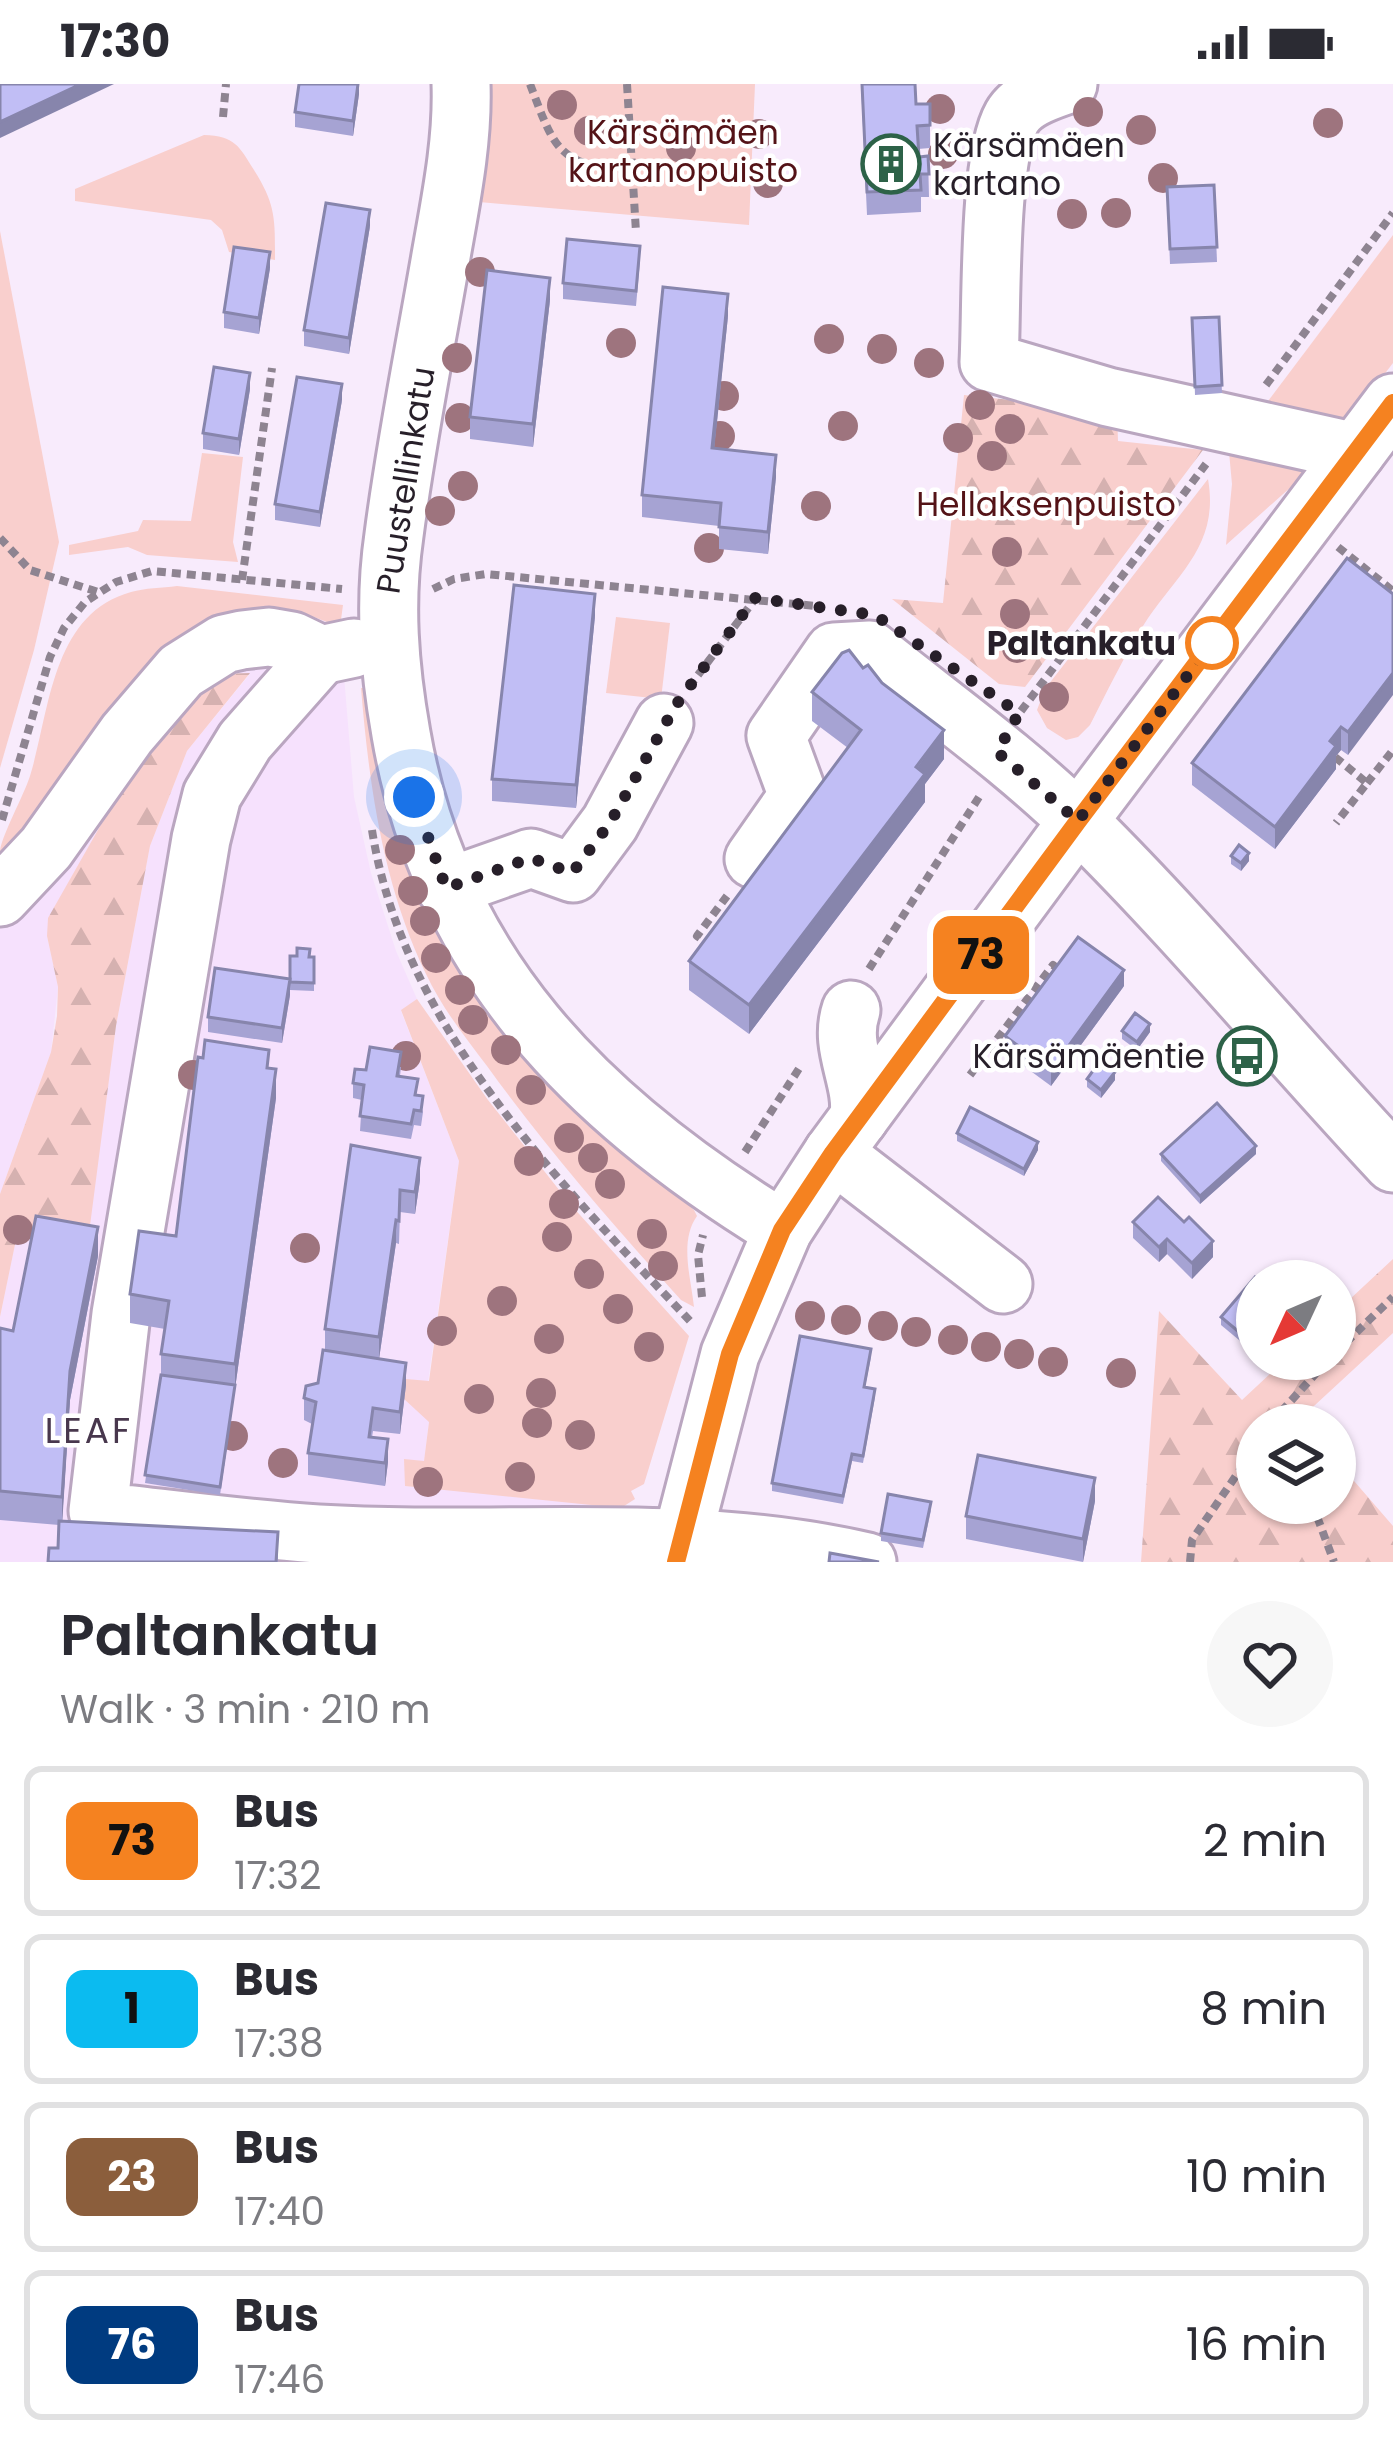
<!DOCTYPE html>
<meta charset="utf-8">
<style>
body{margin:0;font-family:Poppins,sans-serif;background:#f7f7f7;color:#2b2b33;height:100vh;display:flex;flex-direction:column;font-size:45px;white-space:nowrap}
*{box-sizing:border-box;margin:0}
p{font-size:39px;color:#7c7c81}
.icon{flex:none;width:66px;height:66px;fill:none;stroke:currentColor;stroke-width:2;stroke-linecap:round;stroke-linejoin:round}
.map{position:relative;height:1478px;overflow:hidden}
.drawer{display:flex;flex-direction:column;background:#fff;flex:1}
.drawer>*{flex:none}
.badge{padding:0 24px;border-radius:18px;font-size:42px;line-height:78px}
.needle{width:78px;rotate:226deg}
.tools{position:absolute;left:1236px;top:1176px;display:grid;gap:24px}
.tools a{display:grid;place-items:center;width:120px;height:120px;border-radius:50%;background:#fff;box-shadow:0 3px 9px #0004;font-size:60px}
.you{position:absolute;width:60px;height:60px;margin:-30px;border:9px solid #fff;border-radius:50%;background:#1a73e8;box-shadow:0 0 0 18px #1a73e833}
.map>.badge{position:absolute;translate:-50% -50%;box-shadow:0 0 0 6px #fff}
.round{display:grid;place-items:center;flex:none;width:126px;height:126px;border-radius:63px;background:#f7f7f7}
.headline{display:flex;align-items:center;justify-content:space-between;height:204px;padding:0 60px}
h1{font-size:57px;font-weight:600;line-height:90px}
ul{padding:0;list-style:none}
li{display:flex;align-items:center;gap:36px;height:150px;margin:0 24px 18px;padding:0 36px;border:6px solid #e1e1e2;border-radius:18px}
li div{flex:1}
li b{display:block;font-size:45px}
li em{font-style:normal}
li .badge{min-width:132px;font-weight:700;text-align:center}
.status{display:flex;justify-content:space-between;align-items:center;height:84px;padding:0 60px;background:#fff;direction:ltr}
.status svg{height:33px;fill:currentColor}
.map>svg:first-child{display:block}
</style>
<div class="status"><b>17:30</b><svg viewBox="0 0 49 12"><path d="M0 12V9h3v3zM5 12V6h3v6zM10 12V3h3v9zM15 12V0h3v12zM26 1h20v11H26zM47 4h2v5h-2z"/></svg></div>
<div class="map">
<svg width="1393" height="1478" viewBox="0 0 1393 1478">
<defs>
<pattern id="forest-firs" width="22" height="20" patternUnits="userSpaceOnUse" patternTransform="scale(3)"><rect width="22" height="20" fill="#f9cfcd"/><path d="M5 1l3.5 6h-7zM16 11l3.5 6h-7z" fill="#d5b1b0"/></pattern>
</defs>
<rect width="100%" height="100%" fill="#f8ebfc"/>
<path fill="#f6e1fd" d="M248,528L306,530L340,543L354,713L371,789L396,867L417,915L401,927L459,1077L428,1298L406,1295L404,1314L429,1337L424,1378L405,1402L609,1420L594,1478H0V1233L17,1150L87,1157L116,942L150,762L187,667L249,591L217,590L47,852L58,903L51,968L0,1110V769Z"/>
<g fill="#f9cfcd">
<path d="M486,0H755L749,141L479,118Z"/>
<path d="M204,51C235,52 239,62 254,86C276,121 275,135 275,176L229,168L222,146L211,136L75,117V105Z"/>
<path d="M0,147L59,458L34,566L0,684Z"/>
<path d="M1393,151V279L1347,339L1259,329Z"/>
<path d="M1229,368L1311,385L1226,461L1232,400Z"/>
<path d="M202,369L243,373L233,458L238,478L147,471L128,463L69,471V461L138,447L143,436L191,437Z"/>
<path d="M1208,395C1220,463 1175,491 1143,542C1123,574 1107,608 1090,641L1078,653L1066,656L1047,644L1037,626L1045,605Z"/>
<path d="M177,502L343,521L340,543L306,530L249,528L0,768C0,755 24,711 30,692C50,628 51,530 131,508C145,504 162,504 177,502Z"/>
<path d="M616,533L670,539L661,615L606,609Z"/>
<path d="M361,604H369L383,658L645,1081L694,1126L697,1132C679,1157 691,1194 694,1223L681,1216C613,1141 547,1065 487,982C465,953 442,924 426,890C383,801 369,701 361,604Z"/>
<path d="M417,915L488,1016L571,1121L689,1252L644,1400L631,1407L635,1415L621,1424L405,1402L404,1375L424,1377L429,1338L403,1314L406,1295L429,1297L459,1077L401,926Z"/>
</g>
<g fill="url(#forest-firs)">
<path d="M964,311L1117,327L1118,357L1203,366L1025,603L999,600L892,515L943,519Z"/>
<path d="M250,589L187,667L150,762L116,942L88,1157L17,1151L0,1233V1110L51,968L57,932L58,903L47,852L48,834L149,656L217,590Z"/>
<path d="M1393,1175V1249L1301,1334L1306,1341H1257V1419H1335V1375L1393,1442V1478H1141L1159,1227L1242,1316L1286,1275H1335V1229Z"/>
</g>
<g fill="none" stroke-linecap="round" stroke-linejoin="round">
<defs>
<g id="minor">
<path d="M461,0C463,57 451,115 441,172C425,265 406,358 394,451C384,519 389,582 401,650C441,881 589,1028 783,1146"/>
<path d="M1068,0C1049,7 1023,14 1012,33C988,75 992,222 989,278L1108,313L1356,368"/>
<path d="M321,571L245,657L212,711L201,755L121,1230L98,1427C171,1435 244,1445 318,1450C500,1461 688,1436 867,1478"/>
<path d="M754,775L798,712L776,652L834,568L870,566C941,623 1017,677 1082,741C1191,849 1288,967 1393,1079"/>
<path d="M446,804L531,774L573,789L610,739L664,639"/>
<path d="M0,813L46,764L127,650L181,587L224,560L242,556L269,553L292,557L321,571L354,564"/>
<path d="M851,926C838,964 864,996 859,1034"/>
<path d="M833,1069L1003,1200"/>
<path d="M676,1478L730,1270L783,1146L833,1069L1078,737L1393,319"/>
</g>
</defs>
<use href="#minor" stroke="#baa6c0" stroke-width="63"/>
<g stroke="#8e8491" stroke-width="8" stroke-dasharray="9 6" stroke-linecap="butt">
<path d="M530,0C555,66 558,82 632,86"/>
<path d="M627,0L636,148"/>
<path d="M223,33L226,0"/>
<path d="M1266,301L1393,129"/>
<path d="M0,454L30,486L98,508"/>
<path d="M1338,463L1393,507"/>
<path d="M242,496L272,284"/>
<path d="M433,505L454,495L486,490L816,522"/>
<path d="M689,603L755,515"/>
<path d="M1021,627L1206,380"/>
<path d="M1335,673L1367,699L1336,739"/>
<path d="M1367,699L1393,666"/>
<path d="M2,736L50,573L64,544L85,518L116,498L152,487L342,505"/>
<path d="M372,746C403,944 560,1099 692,1239"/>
<path d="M712,863L697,852L727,812"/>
<path d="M869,885L981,710"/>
<path d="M970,991L1053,881L1062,888"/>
<path d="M745,1068L802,980"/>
<path d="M702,1213L698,1171L703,1151"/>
<path d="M1335,1269L1393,1213"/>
<path d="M1283,1341L1279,1330L1329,1275"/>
<path d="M1312,1419L1334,1478"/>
<path d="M1190,1478L1192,1456L1257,1361"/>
</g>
<use href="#minor" stroke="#fff" stroke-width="57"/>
</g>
<g fill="#9e747e">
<circle cx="562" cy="21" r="15"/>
<circle cx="940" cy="25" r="15"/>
<circle cx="1088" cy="28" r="15"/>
<circle cx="1328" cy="39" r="15"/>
<circle cx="1141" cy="46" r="15"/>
<circle cx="589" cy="47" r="15"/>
<circle cx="759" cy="50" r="15"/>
<circle cx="681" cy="64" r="15"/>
<circle cx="943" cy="70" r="15"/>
<circle cx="1163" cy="94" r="15"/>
<circle cx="768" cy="99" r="15"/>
<circle cx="1116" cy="129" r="15"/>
<circle cx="1072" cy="130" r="15"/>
<circle cx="480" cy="188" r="15"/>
<circle cx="829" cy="255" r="15"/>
<circle cx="621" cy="259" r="15"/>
<circle cx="882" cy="265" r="15"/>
<circle cx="457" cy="274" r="15"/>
<circle cx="929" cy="279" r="15"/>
<circle cx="724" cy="312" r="15"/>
<circle cx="980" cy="321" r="15"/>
<circle cx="460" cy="334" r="15"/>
<circle cx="843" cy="342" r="15"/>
<circle cx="1010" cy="345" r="15"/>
<circle cx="720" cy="352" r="15"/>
<circle cx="958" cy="354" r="15"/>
<circle cx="992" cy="372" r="15"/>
<circle cx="463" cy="402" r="15"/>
<circle cx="816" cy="422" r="15"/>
<circle cx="440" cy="427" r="15"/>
<circle cx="709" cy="464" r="15"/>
<circle cx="1007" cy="468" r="15"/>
<circle cx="1015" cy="530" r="15"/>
<circle cx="1017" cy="564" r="15"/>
<circle cx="1054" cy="613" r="15"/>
<circle cx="400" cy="766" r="15"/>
<circle cx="413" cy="807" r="15"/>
<circle cx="425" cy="837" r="15"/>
<circle cx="436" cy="874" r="15"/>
<circle cx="460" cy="906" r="15"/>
<circle cx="473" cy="936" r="15"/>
<circle cx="506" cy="966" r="15"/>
<circle cx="406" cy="972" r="15"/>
<circle cx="193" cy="991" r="15"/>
<circle cx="531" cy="1006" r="15"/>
<circle cx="569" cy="1054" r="15"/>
<circle cx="593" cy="1074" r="15"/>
<circle cx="529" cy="1077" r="15"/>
<circle cx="610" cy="1100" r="15"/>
<circle cx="564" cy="1120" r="15"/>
<circle cx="18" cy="1146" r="15"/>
<circle cx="652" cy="1150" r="15"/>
<circle cx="557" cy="1153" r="15"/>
<circle cx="305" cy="1164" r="15"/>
<circle cx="663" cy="1182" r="15"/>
<circle cx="589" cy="1190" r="15"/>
<circle cx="502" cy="1217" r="15"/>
<circle cx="618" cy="1225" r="15"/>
<circle cx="810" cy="1232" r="15"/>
<circle cx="846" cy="1236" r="15"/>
<circle cx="883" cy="1242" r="15"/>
<circle cx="442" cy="1247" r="15"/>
<circle cx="916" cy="1248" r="15"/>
<circle cx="549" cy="1255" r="15"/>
<circle cx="953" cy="1256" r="15"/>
<circle cx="649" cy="1263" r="15"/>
<circle cx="986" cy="1263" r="15"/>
<circle cx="1019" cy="1270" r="15"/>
<circle cx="1053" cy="1278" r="15"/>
<circle cx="1121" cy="1289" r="15"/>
<circle cx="541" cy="1309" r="15"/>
<circle cx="479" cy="1315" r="15"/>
<circle cx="537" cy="1339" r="15"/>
<circle cx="580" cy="1351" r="15"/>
<circle cx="233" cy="1352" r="15"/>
<circle cx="283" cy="1379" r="15"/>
<circle cx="520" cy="1393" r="15"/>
<circle cx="428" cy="1398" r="15"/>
</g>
<g fill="#a6a3d3">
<path d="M861,0H915L916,20H930V64L918,65L919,73L928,72L929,113H921V128L867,131Z"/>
<path d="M359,10L353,52L295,43V28Z"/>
<path d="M1214,101L1217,178L1170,180L1167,103Z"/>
<path d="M370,142L349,270L304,262V246Z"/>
<path d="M640,177L636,222L563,215V199Z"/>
<path d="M270,184L259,250L224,244V228Z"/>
<path d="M550,216L533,363L470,355V333Z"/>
<path d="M728,232L714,364L776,393L768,470L719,465V442L642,433V411Z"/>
<path d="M1219,233L1222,309L1195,311L1192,234Z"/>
<path d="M250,305L239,371L203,365V349Z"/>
<path d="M342,316L320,443L275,436V420Z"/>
<path d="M1393,510L1348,671L1341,666L1336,672V685L1275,765L1192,701V679Z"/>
<path d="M595,532L576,724L492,717V695Z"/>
<path d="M863,584L882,599L944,675L925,700V718L749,950L689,906V877L848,664L812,637V608Z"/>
<path d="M1231,772L1249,777L1241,787L1231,780Z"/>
<path d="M290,872L314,873V907L290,906Z"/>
<path d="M1124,902L1051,1002L1005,968V952Z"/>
<path d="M290,911L282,959L208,948V933Z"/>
<path d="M1122,947L1150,948L1137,966L1122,955Z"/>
<path d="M401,983L400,992L417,1012L423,1028L421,1042L414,1041L411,1055L360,1047L362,1016L353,1014V999L366,986Z"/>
<path d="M269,984L276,1014L220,1411L145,1399L161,1291V1270L165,1245L130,1239V1210L176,1152Z"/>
<path d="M1087,995L1115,996L1101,1014L1087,1003Z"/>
<path d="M957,1049L1038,1066L1024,1092L957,1057Z"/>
<path d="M351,1061L420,1096L415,1130L400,1128L399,1160L396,1159L379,1275L406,1301L400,1350L373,1347L372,1353L388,1378L385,1402L308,1391V1369L312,1340L304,1336V1314L318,1299L325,1266V1245Z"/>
<path d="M1161,1070H1256L1200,1120L1161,1077Z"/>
<path d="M1133,1138L1213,1173L1192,1195L1167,1170L1159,1178L1133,1154Z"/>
<path d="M98,1172L70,1316L62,1437L278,1448V1478H48L58,1464L59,1441L0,1436V1244L13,1247Z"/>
<path d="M1255,1193L1257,1271L1221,1241V1233Z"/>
<path d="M871,1273L865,1303L875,1313L863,1379L852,1377L843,1420L772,1407V1399Z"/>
<path d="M1095,1417L1083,1478L966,1455V1432Z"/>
<path d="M931,1426L923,1464L881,1457V1449Z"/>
</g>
<g fill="#8785ac">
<path d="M81,0H114L0,54V38Z"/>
<path d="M359,0V10L353,52V37Z"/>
<path d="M370,126V142L349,270V254Z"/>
<path d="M270,168V184L259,250V234Z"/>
<path d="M550,194V216L533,363V340Z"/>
<path d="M728,210V232L712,387V364Z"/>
<path d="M250,289V305L239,371V355Z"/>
<path d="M342,300V316L320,443V428Z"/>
<path d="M776,371V393L768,470V448Z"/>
<path d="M595,510V532L576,724V701Z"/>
<path d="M1393,589V611L1348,671V648Z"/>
<path d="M1341,643V666L1336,672V685L1275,765V743Z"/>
<path d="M944,646V675L925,700V718L749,950V921Z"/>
<path d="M1249,769V777L1241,787V779Z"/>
<path d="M1124,886V902L1051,1002V986Z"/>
<path d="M290,895V911L282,959V944Z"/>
<path d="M1150,940V948L1137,966V958Z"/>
<path d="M276,985V1014L220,1411L235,1301V1280Z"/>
<path d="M1115,988V996L1101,1014V1006Z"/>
<path d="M1038,1058V1066L1024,1092V1085Z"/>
<path d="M1256,1062V1070L1200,1120V1112Z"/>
<path d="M420,1074V1096L415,1130V1108Z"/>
<path d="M396,1136V1159L379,1275V1253Z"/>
<path d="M98,1143V1172L70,1316L62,1442V1413L70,1287Z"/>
<path d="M1167,1155V1170L1159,1178V1163Z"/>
<path d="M1213,1157V1173L1192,1195V1179Z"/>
<path d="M406,1279V1301L400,1350V1328Z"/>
<path d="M388,1355V1378L385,1402V1379Z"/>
<path d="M1095,1394V1417L1083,1478V1455Z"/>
</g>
<g fill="#c1bef5" stroke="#8785ac" stroke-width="3">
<path d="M0,0H81L0,38Z"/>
<path d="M299,0H358L353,37L295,28Z"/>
<path d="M862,0H915L916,20H930V41L917,42L919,73L928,72L929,90H920L921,106L867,108Z"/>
<path d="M1214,101L1217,163L1170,165L1167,103Z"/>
<path d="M326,119L370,126L349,254L304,246Z"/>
<path d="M567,155L640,162L636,207L563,199Z"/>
<path d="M234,163L270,168L259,234L224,228Z"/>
<path d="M487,186L550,194L533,340L470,333Z"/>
<path d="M663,203L728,210L712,364L776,371L768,448L719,443L721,419L642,411Z"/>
<path d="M1219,233L1222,301L1195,303L1192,234Z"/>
<path d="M214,283L250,289L239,355L203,349Z"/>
<path d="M297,293L342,300L320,428L275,420Z"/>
<path d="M1347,474L1393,510V589L1348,648L1341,643L1330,657L1336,662L1275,743L1192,679Z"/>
<path d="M514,501L595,510L576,701L492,695Z"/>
<path d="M849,566L863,584L868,581L882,599L944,646L916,683L925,690L749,921L689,877L861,646L812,608L842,569Z"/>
<path d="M1239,761L1249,769L1241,779L1231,772Z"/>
<path d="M1078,853L1124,886L1051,986L1005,952Z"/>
<path d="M297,864L310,865L309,873H314V899L290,898V872H297Z"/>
<path d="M215,884L290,895L282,944L208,933Z"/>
<path d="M1135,929L1150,940L1137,958L1122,947Z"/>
<path d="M205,956L269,966L267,984L276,985L235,1280L161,1270L169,1217L130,1210L139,1147L176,1152L198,973L203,974Z"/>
<path d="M370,963L401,968L397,992L418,995L415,1011L423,1012L421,1027L414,1026L411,1040L360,1032L364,1001L353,999L355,985L366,986Z"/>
<path d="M1100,977L1115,988L1101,1006L1087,995Z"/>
<path d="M1217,1019L1256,1062L1200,1112L1161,1070Z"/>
<path d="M970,1023L1038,1058L1024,1085L957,1049Z"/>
<path d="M351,1061L420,1074L415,1108L400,1106L399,1137L396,1136L379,1253L325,1245Z"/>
<path d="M1158,1113L1184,1138L1189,1133L1213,1157L1192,1179L1167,1155L1159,1163L1133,1138Z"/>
<path d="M36,1132L98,1143L70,1287L62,1413L0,1407V1244L13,1247Z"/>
<path d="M1255,1193L1260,1197H1257V1263L1221,1233Z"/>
<path d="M800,1252L871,1265L864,1303L875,1305L863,1372L852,1370L843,1412L772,1399Z"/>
<path d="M323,1266L406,1279L400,1328L373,1324L369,1353L388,1355L385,1379L308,1369L316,1318L304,1314L306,1302L318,1299Z"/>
<path d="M161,1291L235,1301L220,1403L145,1391Z"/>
<path d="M978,1371L1095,1394L1083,1455L966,1432Z"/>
<path d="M888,1410L931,1418L923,1456L881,1449Z"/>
<path d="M59,1437L278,1448L276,1478H48L49,1464H58Z"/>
<path d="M830,1469L879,1478H829Z"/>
</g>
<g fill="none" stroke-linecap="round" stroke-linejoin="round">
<defs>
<path id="line" d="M676,1478L730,1270L782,1146L833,1069L1078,737L1393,319"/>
</defs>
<use href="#line" stroke="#fff" stroke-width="27"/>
<use href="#line" stroke="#f58220" stroke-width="18"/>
<path stroke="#271f29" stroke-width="12" stroke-dasharray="0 21.6" d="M414,713L446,804L531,774L572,789L610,739L676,621L755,514L875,531L1019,629L997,668L1078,737L1212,559"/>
</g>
<defs>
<symbol id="building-ring" viewBox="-11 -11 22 22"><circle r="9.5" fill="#fff" stroke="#2d6248" stroke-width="1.5"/><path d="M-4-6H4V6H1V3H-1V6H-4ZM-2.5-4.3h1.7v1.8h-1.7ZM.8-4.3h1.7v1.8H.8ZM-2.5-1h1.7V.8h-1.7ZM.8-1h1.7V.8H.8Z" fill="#2d6248"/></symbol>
<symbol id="bus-ring" viewBox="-11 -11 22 22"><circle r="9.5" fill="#fff" stroke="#2d6248" stroke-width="1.5"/><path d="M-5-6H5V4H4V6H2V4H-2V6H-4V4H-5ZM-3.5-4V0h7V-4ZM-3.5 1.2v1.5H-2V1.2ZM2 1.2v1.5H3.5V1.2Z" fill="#2d6248"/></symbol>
</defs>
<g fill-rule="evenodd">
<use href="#building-ring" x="858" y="47" width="66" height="66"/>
<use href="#bus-ring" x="1214" y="939" width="66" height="66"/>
</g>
<circle fill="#fff" stroke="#f58220" stroke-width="6" cx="1212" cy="559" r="24"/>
<g text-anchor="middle" stroke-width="9" stroke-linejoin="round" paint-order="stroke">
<g font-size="33" fill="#541317" stroke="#fff">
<text x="683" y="60">Kärsämäen<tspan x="683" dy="38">kartanopuisto</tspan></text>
<text x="1046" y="432">Hellaksenpuisto</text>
</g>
<g font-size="33" fill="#271f29" stroke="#fff" text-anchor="start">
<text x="933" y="73">Kärsämäen<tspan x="933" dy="38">kartano</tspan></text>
<text x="1205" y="984" text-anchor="end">Kärsämäentie</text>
</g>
<g font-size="33" fill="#271f29" stroke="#fff">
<text transform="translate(405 396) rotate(-81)" y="12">Puustellinkatu</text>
</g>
<g font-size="33" font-weight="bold" fill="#271f29" stroke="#fff" text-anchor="end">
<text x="1176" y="571">Paltankatu</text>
</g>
<g font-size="36" letter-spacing="3" fill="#48374d" stroke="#fff">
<text x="89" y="1359">LEAF</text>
</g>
</g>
</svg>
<div class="tools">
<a><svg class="needle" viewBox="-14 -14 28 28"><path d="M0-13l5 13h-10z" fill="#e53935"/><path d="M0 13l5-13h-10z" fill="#7c7c81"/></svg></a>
<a><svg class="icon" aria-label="layers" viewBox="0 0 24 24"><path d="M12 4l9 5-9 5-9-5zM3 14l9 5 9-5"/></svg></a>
</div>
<div class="you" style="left:414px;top:713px"></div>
<b class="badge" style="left:981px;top:871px;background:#f58220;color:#111">73</b>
</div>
<section class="drawer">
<div class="headline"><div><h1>Paltankatu</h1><p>Walk · 3 min · 210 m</p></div><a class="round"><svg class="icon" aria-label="heart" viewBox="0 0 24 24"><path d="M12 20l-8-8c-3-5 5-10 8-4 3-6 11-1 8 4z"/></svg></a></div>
<ul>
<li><span class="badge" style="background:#f58220;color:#111">73</span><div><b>Bus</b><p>17:32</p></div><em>2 min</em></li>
<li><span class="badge" style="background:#0bbbf0;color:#111">1</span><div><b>Bus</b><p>17:38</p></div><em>8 min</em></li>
<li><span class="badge" style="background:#8b5e3c;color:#fff">23</span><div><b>Bus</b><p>17:40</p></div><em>10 min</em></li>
<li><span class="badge" style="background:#003b80;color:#fff">76</span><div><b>Bus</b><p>17:46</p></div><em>16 min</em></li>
</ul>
</section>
